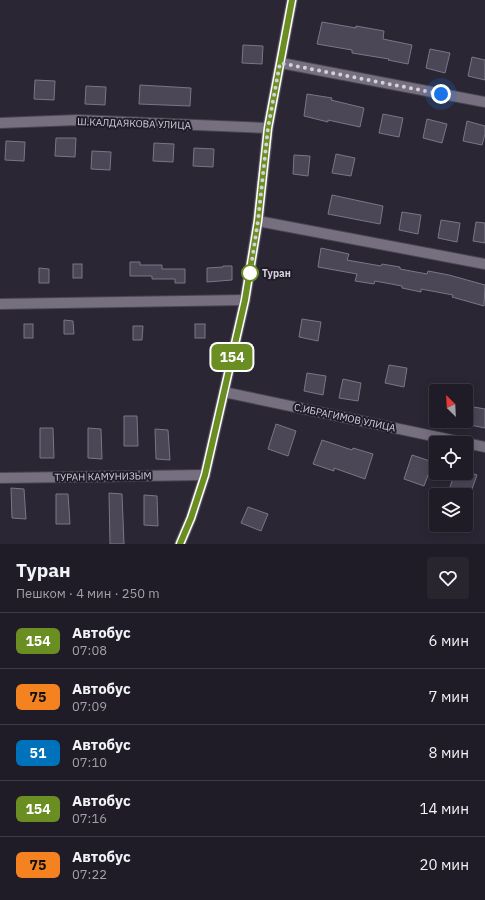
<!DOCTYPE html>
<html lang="ru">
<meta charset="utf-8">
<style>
body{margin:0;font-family:"IBM Plex Sans",sans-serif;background:#28252f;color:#f1f3f6;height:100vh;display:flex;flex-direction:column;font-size:15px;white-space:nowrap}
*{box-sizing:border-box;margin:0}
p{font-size:13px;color:#a2a1a7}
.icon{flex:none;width:22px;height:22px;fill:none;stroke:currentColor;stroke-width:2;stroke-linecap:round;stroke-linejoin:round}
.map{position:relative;height:544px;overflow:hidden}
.side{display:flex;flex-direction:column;background:#201c27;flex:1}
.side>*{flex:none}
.badge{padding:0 8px;border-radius:6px;font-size:14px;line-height:26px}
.needle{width:26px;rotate:336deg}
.buttons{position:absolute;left:429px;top:384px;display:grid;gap:8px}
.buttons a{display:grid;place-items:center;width:44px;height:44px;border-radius:4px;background:#201c27;box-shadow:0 2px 10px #0003,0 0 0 1px #3d3a44;font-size:20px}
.you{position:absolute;width:20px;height:20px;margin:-10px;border:3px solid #fff;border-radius:50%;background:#1a73e8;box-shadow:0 0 0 6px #1a73e833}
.map>.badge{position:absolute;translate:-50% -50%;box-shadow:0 0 0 2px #fff}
.round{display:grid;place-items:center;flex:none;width:42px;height:42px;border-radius:4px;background:#28252f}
.head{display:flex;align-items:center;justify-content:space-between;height:68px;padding:0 16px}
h1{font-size:19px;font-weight:700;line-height:30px}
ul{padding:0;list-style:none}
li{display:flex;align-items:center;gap:12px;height:56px;padding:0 16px;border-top:1px solid #3d3a44}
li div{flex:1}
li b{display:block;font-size:15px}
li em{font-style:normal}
li .badge{min-width:44px;font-weight:700;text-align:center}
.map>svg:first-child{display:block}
</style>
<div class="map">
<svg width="485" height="544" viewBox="0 0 485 544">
<rect width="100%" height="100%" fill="#2b2634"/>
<g fill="#4c4757" stroke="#7b7687">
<path d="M322,22L356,28V26L384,31L383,39L412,45L408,64L388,60L389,59L352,53V50L317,44Z"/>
<path d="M243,45L263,46L262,64L242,63Z"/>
<path d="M430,49L450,53L445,73L426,68Z"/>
<path d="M472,57L485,60V80L468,76Z"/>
<path d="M35,80L55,81L54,100L34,99Z"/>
<path d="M140,85L191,88L190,106L139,104Z"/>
<path d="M86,86L106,87L105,105L85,104Z"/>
<path d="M307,94L332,98L331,100L364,108L360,127L328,120V122L304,116Z"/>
<path d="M383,114L403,118L399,137L379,133Z"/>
<path d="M427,119L447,124L442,143L423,138Z"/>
<path d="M467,121L485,126V134L482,145L463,141Z"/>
<path d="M56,138H76L75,157L55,156Z"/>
<path d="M6,141L25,142L24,161L5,160Z"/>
<path d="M154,143L174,144L173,162L153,161Z"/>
<path d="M194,148L214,149L213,167L193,166Z"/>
<path d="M92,151L111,152L110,170L91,169Z"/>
<path d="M336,154L355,158L351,176L332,173Z"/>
<path d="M294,155L310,156L308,176L293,174Z"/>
<path d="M332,195L383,206L380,224L328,214Z"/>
<path d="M402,212L421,215L418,234L399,230Z"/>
<path d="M441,220L460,223L457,242L438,238Z"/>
<path d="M476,222L485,223V243L473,241Z"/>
<path d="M321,248L349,254L347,260L381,266L382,264L400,267V269L427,274L428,271L449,275L485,285L484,306L452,297L453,295L421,289V292L402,288V286L375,281L374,284L355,281L357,274L318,267Z"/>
<path d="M130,262H140V265H162V269H185V283H175V279H152V276H130Z"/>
<rect x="73" y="264" width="9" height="14"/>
<path d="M223,266H232V280L207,282V268L223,267Z"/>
<path d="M39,268L49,269V283H39Z"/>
<path d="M302,319L321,322L318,341L299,337Z"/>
<path d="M64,320L73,321L74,334H64Z"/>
<rect x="24" y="324" width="9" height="14"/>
<rect x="195" y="324" width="10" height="14"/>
<path d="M133,326H143L142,340H133Z"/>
<path d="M389,365L407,368L404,387L385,383Z"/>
<path d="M307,373L326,376L323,395L304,391Z"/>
<path d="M343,379L361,383L358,401L339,398Z"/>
<path d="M474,407L485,409V428L470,425Z"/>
<path d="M124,416H137L138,446H124Z"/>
<path d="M276,424L296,431L288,456L268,449Z"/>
<path d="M40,428H53L54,458H40Z"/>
<path d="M88,428L101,429L102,459L88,458Z"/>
<path d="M155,429L168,430L170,460L156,459Z"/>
<path d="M322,440L352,450L353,448L373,454L365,479L334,468V471L313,464Z"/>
<path d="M412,455L433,462L424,486L404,479Z"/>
<path d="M466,471L477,475L470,495H456L448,492L455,473H466Z"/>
<path d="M11,488L24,489L26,519L12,518Z"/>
<path d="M109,493L122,494L124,544H110Z"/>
<path d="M56,494H68L70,524H56Z"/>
<path d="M144,495L157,496L158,526L144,525Z"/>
<path d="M248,507L268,514L261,531L241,523Z"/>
</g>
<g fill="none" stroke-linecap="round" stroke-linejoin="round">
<defs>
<g id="minor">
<path d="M281,63L485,102"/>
<path d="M0,123L77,120L268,128"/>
<path d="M258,221L485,264"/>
<path d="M0,304L245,300"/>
<path d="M224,392L466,443"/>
<path d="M466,443L485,447"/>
<path d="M0,478L205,475"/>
<path d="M180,544L191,518L205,475L245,300L258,221L268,128L292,0"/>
</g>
</defs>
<use href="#minor" stroke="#494450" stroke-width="12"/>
<use href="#minor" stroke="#756f80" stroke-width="10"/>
</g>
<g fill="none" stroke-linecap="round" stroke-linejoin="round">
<defs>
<path id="line" d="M180,544L191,518L205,475L245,300L258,221L268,128L292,0"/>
</defs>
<use href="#line" stroke="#fff" stroke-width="9"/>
<use href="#line" stroke="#6b8e23" stroke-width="6"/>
<path stroke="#d3d0d9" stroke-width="4" stroke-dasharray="0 7.2" d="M250,273L258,221L268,128L280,63L441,94"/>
</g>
<circle fill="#fff" stroke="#6b8e23" stroke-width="2" cx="250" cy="273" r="8"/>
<g text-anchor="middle" stroke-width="4" stroke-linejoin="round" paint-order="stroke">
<g font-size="10" fill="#d3d0d9" stroke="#211c2a">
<text transform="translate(134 123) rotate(2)" y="4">Ш.КАЛДАЯКОВА УЛИЦА</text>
<text transform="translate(345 417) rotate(12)" y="4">С.ИБРАГИМОВ УЛИЦА</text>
<text transform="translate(103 476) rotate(-1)" y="4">ТУРАН КАМУНИЗЫМ</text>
</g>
<g font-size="10" font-weight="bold" fill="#d3d0d9" stroke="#211c2a" text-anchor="start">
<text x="262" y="277">Туран</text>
</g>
</g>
</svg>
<div class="buttons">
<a><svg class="needle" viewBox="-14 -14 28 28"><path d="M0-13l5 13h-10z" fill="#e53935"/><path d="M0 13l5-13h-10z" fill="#a2a1a7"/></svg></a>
<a><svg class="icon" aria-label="locate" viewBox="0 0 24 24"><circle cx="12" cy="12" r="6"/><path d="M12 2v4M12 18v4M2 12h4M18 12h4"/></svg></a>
<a><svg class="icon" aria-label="layers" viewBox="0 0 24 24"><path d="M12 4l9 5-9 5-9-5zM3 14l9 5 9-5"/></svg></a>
</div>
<div class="you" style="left:441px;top:94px"></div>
<b class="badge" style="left:232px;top:357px;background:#6b8e23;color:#fff">154</b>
</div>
<section class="side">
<div class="head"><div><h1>Туран</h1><p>Пешком · 4 мин · 250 m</p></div><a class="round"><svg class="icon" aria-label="heart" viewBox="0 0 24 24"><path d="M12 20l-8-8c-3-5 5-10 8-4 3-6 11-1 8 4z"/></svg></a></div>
<ul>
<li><span class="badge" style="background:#6b8e23;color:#fff">154</span><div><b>Автобус</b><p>07:08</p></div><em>6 мин</em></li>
<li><span class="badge" style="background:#f58220;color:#111">75</span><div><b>Автобус</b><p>07:09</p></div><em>7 мин</em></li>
<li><span class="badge" style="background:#0072bc;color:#fff">51</span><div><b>Автобус</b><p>07:10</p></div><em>8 мин</em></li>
<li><span class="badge" style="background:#6b8e23;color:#fff">154</span><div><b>Автобус</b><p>07:16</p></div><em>14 мин</em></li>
<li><span class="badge" style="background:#f58220;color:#111">75</span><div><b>Автобус</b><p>07:22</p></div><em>20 мин</em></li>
</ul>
</section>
